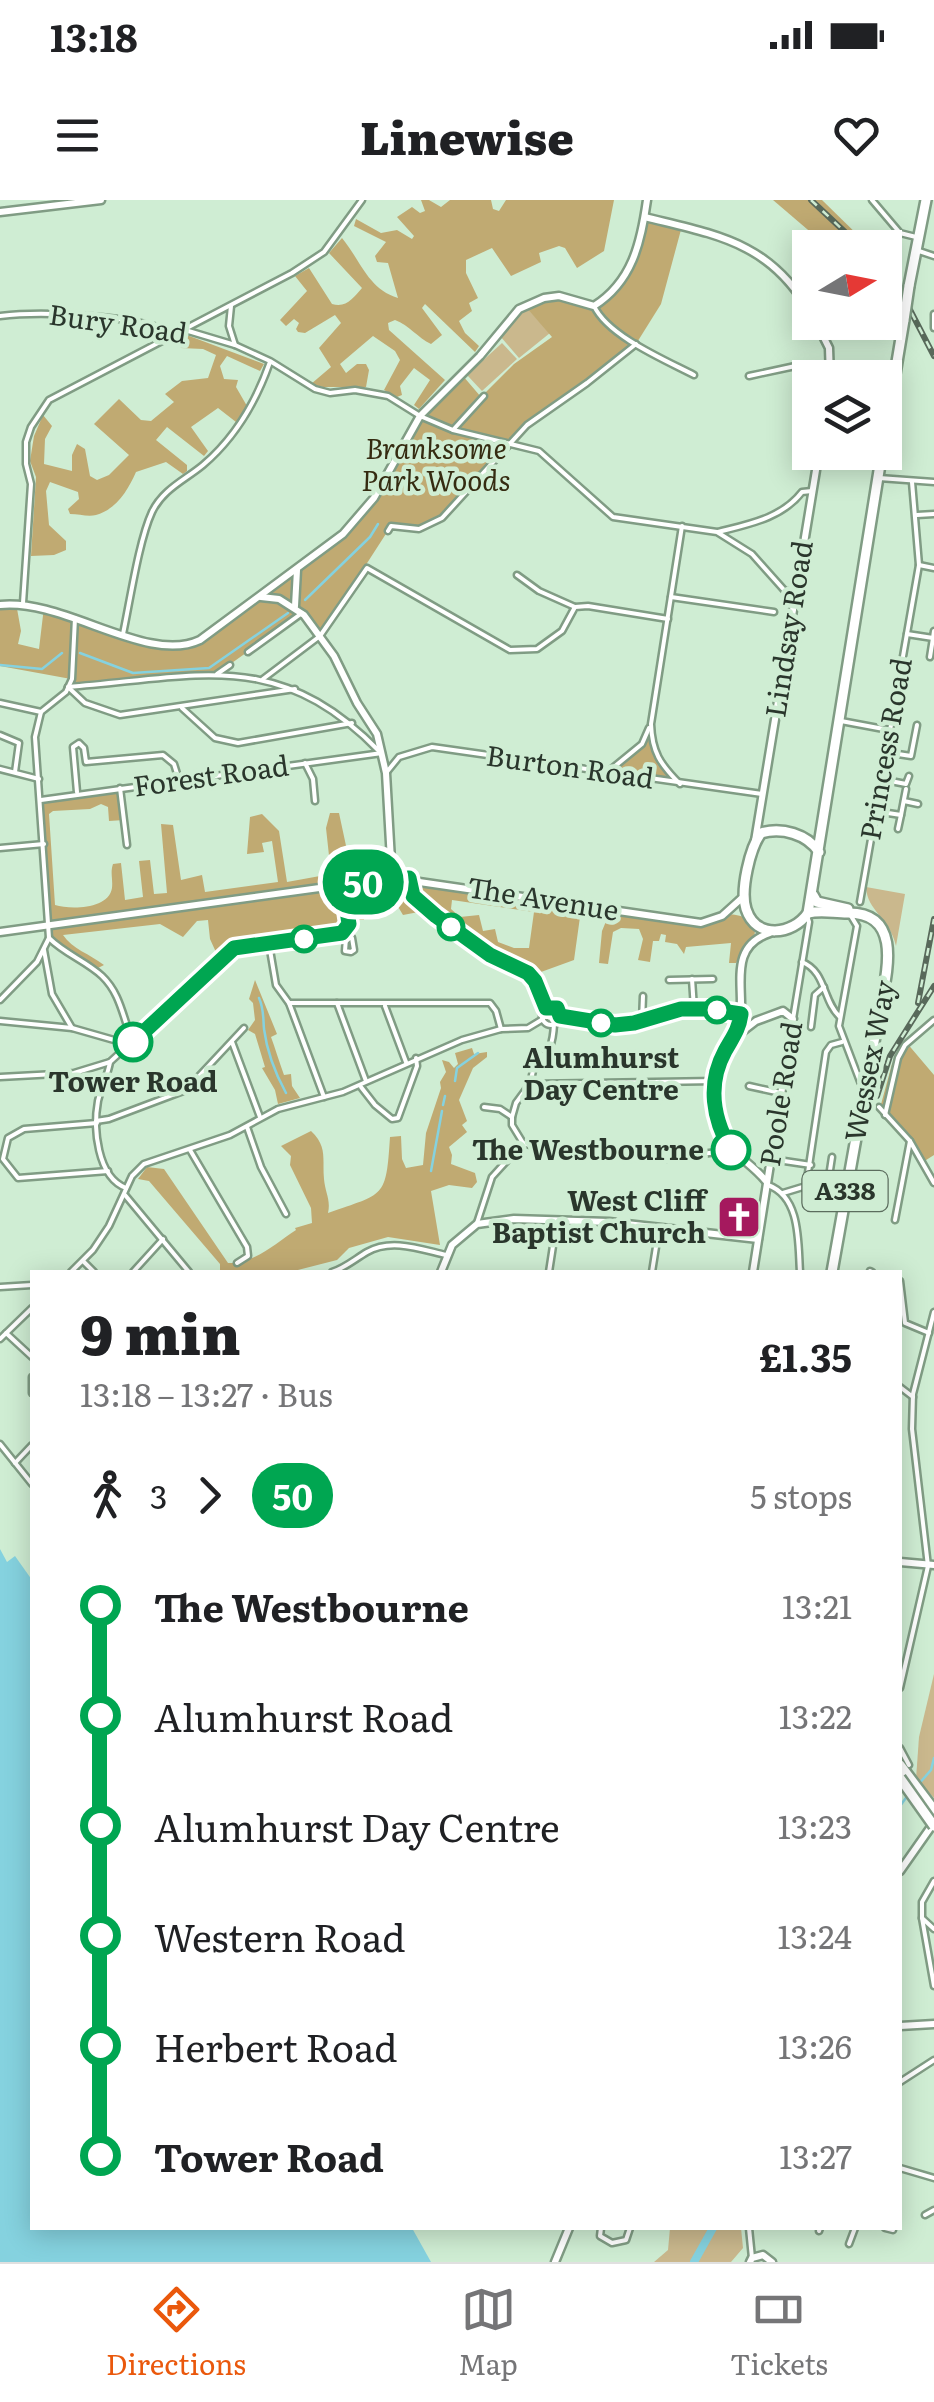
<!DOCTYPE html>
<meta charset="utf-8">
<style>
body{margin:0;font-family:Literata,serif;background:#f6f6f6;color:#202124;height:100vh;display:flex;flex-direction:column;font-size:38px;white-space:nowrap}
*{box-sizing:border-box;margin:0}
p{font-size:32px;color:#757577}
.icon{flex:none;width:55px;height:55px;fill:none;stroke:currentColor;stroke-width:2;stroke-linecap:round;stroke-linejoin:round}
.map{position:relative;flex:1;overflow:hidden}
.drawer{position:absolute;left:30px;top:1070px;width:872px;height:960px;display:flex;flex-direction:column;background:#fff;border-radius:0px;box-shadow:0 5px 25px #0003}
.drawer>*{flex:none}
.badge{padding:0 20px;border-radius:32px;font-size:35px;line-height:65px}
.needle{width:65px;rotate:80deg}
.buttons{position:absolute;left:792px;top:30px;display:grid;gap:20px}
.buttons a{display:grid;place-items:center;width:110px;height:110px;border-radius:0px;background:#fff;box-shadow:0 5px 25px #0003;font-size:50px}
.map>.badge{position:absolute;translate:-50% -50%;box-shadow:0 0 0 5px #fff}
.legs{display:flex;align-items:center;gap:15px;height:110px;padding:0 50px;font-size:32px}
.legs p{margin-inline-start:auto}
.headline{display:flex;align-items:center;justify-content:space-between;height:170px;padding:0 50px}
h1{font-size:55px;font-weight:800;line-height:75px}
ul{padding:0 50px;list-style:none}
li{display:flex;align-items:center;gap:35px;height:110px;font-size:38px}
li i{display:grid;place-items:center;width:15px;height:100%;margin:0 12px;background:currentColor}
li i::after{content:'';width:25px;height:25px;margin:-12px;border:8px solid;border-radius:50%;background:#fff}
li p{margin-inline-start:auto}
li:first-child i{background:linear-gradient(#0000 50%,currentColor 0)}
li:last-child i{background:linear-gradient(currentColor 50%,#0000 0)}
.status{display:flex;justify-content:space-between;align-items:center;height:70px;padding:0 50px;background:#fff;direction:ltr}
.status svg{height:28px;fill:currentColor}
header{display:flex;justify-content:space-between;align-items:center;height:130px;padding:0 50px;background:#fff;font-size:45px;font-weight:800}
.tab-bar{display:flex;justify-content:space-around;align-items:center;height:140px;border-top:2px solid #e0e0e0;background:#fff;font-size:28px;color:#757577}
.tab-bar a{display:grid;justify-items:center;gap:5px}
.tab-bar .current{color:#ea580c}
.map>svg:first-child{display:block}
</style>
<div class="status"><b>13:18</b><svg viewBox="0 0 49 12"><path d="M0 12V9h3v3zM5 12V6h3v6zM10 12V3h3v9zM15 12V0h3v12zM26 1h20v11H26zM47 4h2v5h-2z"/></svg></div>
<header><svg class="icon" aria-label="menu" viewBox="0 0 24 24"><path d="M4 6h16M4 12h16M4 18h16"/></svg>Linewise<svg class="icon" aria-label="heart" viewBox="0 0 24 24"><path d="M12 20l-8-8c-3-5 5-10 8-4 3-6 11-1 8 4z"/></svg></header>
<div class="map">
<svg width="934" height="2062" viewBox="0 0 934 2062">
<rect width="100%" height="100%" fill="#cfedd3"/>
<g fill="#cab88d">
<path d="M526,107L550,133L519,158L500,136Z"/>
<path d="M502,143L517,159L482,191L467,175Z"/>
<path d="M866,687L905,694L896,746C890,718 867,711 866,687Z"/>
<path d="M934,1474V1598L916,1579L919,1537Z"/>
<path d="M670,2028H741L743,2048L731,2062H654L668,2050Z"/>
</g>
<g fill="#c0aa72" fill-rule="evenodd">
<path d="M421,0H429L441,7L450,0H491L493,9L499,11L506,0H614L604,51L577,68L565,48L559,46L539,53L541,62L511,76L492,48L466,60V73L478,98L469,103L472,111L459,121L465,133L479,146L475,152L425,104L422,108L442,135L431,144C418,138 409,125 395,120L388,123L389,130L445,180L419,209L414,205L430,180L414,168L400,186L402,195L397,197L384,190L400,160L395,151L373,136L340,164L346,173L357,164H366L369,170L366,187H323L311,184L331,167L319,148L341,123L335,115L305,133L298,132L296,129L299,123L294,119L286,126L280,120L307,91L295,76L309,68L332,104C347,108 353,98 362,88L329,53L342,38C361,61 368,89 398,98L388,63L377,62L375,56L386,42L354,26L356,19L381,33L397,30L412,39L414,36L397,17L412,7L420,13L425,11Z"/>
<path d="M773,0H822L870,47H828Z"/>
<path d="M645,17L682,26L661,104L636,144L576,192L558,200L527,225L442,318L419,329L391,326L320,436L302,413L215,475L68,487L71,479L0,466V405L16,403L21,431L18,444L39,449L44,407L144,441L192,443L297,370L358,318L420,216L463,176L481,197L514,164L552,137L525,106L559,96L594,106L630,68Z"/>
<path d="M184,134L264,164L260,171L227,156L220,166L224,179L238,180L236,187L247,206L236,222L218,208L191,227L208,251L204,256L167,227L156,240L187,265V271L183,274L166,262L136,272C128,290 117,309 96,315C88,317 79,314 70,314L68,309L79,299L78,292L50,282L46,291L49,325L66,341V350L54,355L31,356L36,277L30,261L34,236L43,215L52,226L45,239L44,264L72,271V255L77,244L85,249L90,276L97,280L109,275L129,255L94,224L119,199L141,220L151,221L174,202L165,194L182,181L208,178L216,155L203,149L181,148L175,136Z"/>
<path d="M651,525C652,553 660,565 680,584L608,571L642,544Z"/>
<path d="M120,588L124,620L109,621L108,607L101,604L90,609L53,611L49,614L55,705C71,710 109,709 112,688C113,678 110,673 113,664L121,663L125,700L143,697L139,661L150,660L154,694L167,693L161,624L173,625L181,680L202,675L205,692L278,682L272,641L262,643L264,652L247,654L250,617L262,614L279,631L287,682L331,674L326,628L330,613H339L351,669L392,664V677L701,723C720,715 731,710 750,720L755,733L736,763H729L731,743L686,747L684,754L677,744L665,742L666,735L661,734L659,741H653L650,762L638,760L643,739L639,729L621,728L613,732L608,764L599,763L602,731L607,719L580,717L574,760L530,776L490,755L429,710L403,715L394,700L365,699L364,720H349L342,733L234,748L220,761L210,739L208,720L197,721L183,737L160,724L63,735C72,749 90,754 104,765L94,770L49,738L41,600ZM452,700L534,712L529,748H514L498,742L495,729L483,731L479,715L460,717L451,709Z"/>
<path d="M255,780L277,834L271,837C275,848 279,861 284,875L291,874L292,886L300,898L278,904L275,890L262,868L265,867L255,834L248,830L255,820L253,803L249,799Z"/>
<path d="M906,842L934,875V955L923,962L910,941L880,908L892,864Z"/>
<path d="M472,848L474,854L487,852V857L473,868L459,900L467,921L462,925L467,932L449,947L452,955L451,964L475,973L477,982L472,988L449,985L431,991L440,1045L388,1037L349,1048L337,1060L290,1072H220V1064L149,981L138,979L147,967L164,969L228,1063C254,1064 276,1043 296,1030L295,1028L312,1023L311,1008L290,965L291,956L281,946L311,931C328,947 322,959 324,979C325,992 331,1000 328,1013C385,993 386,999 390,937L401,936L402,959L406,968L423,965L426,933L441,888L440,882L446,872L442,860L449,862L454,868L458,864L455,853Z"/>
</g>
<path fill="#85d2df" d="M0,1349L7,1362L15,1356L32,1380V2028H412L431,2062H0Z"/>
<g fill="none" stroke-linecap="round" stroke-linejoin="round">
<g stroke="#85d2df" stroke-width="2.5">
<path d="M305,400L370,337L378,324"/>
<path d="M80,453L133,473L209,468L288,413"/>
<path d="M0,465L42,469L62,453"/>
<path d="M259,798C264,809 263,817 264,829C267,852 275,873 286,893"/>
<path d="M455,881L457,868L478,853"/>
<path d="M443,905L445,896"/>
<path d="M431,971L442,911"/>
<path d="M917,1586L931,1570L934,1558"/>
<path d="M900,1606L908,1595"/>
</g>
<path stroke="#85d2df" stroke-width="8" d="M694,2062L713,2028"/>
<defs>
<g id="street">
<path d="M872,0L900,33L916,37"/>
<path d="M916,50L934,56"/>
<path d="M231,106L229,126L235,145"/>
<path d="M594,106C608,136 665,160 694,175"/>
<path d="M934,114V128"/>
<path d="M0,116C43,111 135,115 174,133"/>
<path d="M185,130L235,145L270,161L315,189L330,193L355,190L388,196L420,216L453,230L539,251L613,317L717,332L752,354L785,391L794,392"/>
<path d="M749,176L800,165L892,175"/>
<path d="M453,230L484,196"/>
<path d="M854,253V252"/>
<path d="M879,278L934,282"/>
<path d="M917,315L934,314"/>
<path d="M388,331L391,326L419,329L442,318L527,225L587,183L636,144"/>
<path d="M718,332C749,324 782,318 802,292L812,291"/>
<path d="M919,365L934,368"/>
<path d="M517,375L539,391L575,407"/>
<path d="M671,397L774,412"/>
<path d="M23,403L31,284L26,264V242L31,227L49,200L292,73L324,52L362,0"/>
<path d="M123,434C130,401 139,340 152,312C163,289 185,280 203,265C236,237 256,202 270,162"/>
<path d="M907,434L933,438L934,431"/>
<path d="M248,452L302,413"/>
<path d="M930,457L933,438"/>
<path d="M217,474L230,465"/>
<path d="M263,479L320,436L367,368L510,450L537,449L562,431L575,407L588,406L668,419"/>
<path d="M68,487C199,477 277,447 379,551"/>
<path d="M68,487L85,503L120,515L295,489"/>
<path d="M0,503L41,512"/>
<path d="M182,508L215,538L238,543L352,523"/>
<path d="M841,521L889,530"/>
<path d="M0,535L19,543L15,572"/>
<path d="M885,552L911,556L917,525"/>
<path d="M305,563L313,579L315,601"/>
<path d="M0,569L39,579"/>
<path d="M609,571L642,544L649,528"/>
<path d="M386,573L399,557L432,547L762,594"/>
<path d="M880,579L906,584L909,576"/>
<path d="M680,584C660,564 652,552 651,524L682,326"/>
<path d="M120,588L127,645"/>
<path d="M77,592L73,547L79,543L84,548L86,562L163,555L174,564L179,580"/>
<path d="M41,600L382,553"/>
<path d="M904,601L918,604"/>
<path d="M875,611L901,615L906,589"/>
<path d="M898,629L901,615"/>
<path d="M0,648L44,644"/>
<path d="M410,683C416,708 469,744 492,756C503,762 518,765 528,773C538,781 541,797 546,809"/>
<path d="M860,702L919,365L912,282"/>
<path d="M851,716L857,726L839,826L861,884"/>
<path d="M342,733L346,738H352L354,750L351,752L345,751L346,738"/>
<path d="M49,738C65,754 86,761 102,776C121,794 123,819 133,842"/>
<path d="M269,744L276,785L289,803L324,897"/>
<path d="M44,750L52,794L72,828"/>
<path d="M802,762C826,771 823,802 840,817"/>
<path d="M692,779L694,809"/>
<path d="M669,780L713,779"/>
<path d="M0,800L37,762L49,738L35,537L41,512L66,492L72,479L75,418"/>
<path d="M289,803H490L496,811L501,829"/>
<path d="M337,803L366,881"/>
<path d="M385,806L406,862"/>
<circle cx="551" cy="816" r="9"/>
<path d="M560,816L615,825L634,823L681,809H708L741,815"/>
<path d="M793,819L809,722L807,716"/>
<path d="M0,821L72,828L128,844"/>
<path d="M642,821L643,796"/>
<path d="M554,824C553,843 551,851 535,862L530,884L516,903L512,917V925L523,943L562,955L615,950L666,959L731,950"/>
<path d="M811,827L815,795L824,787"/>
<path d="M232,842L260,917"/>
<path d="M110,862C108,875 101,888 98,901C93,928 97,977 126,988"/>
<path d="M0,877L74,873L110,862L234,748L342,733L349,724L343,684"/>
<path d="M530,884L716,881"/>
<path d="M749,886L781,893"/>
<path d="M361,887L375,905L392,919L398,918L417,866L416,858"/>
<path d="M869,894L871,897"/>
<path d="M484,907L500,909L512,917"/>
<path d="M879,907L910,941L934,983"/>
<path d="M885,915L898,858L905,845L934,820"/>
<path d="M96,921L109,919L186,890L244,828"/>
<path d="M97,923L24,929L8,938L3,959L18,978L108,971"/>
<path d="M247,927L261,967L286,1014"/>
<path d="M190,950L247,1047L248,1056L237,1063"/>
<path d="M771,959L811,965"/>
<path d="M768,985C801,997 798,1043 800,1072"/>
<path d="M783,993L806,986L826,852L831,845L842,842"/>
<path d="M125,995L189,1072"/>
<path d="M825,1003L832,957"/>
<path d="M895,1020L910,941"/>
<path d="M477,1023L492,977L523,943"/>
<path d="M83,1061L94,1072"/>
<path d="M870,1071L872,1072"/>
<path d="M71,1072L93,1050L109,1026L132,976L144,964L230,935L278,909L343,892L462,840L501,829L528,828L543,819"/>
<path d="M133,1072L163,1039"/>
<path d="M332,1072C345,1068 355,1059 367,1052C391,1038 420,1049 446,1055"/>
<path d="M549,1072L557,1020"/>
<path d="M652,1072L659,1028"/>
<path d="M900,1081L905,1123L929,1133"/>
<path d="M0,1087L32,1085"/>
<path d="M6,1133L32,1157"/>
<path d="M0,1139L32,1108"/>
<path d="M32,1177V1193"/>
<path d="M900,1187L913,1197"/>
<path d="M0,1244L32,1284"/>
<path d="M15,1263L32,1245"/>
<path d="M900,1488L928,1366L912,1229L913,1194L934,1112"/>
<path d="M900,1548L909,1565"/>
<path d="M934,1681L922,1702V1718L934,1786"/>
<path d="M922,1718L934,1729"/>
<path d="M900,1882L934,1860"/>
<path d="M900,1968L934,1978"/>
<path d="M925,2015L934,2010"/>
<path d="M601,2028L600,2036L612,2043L626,2040L630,2028"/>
<path d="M749,2028L752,2058"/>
<path d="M885,2028L893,2030"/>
<path d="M819,2031L820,2028"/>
<path d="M849,2044L855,2028"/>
</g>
<g id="secondary">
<path d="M0,12L101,0"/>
<path d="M645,17C717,35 770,42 810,112"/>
<path d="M816,122L829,148L830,178"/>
<path d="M261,397L279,399L304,415L334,456L357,503L377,534L386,573L392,678"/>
<path d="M0,405C64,398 147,465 200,440L343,334L374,298L420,216L480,156L519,109L544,98L559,96L594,106C632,82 641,43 647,0"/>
<path d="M295,406L297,370"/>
<path d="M755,641L819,252"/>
<path d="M0,732L392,678L701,723L722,716L743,697"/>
<path d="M734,838L756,821L783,811L793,819L753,1072"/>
<path d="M766,981C746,957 723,952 715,916C711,897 715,872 723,855C727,845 735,838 738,828C749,797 723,748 770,733"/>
<path d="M441,1072L452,1045L477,1024L514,1019L609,1022L758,1039"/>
<path d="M900,1362L934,1365"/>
<path d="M900,1671L933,1624"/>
<path d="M900,1826L934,1824"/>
<path d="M555,2062L569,2028"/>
<path d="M750,2062L752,2058L763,2055L772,2062"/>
</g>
<g id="highway">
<path d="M909,86L926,0"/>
<path d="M885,234L904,120"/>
<path d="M819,652C807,634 782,627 761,633C750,648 740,690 746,709C756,740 793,735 808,713L882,252"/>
<path d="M813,695L817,702L848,709"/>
<path d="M808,713C822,710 833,713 847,713C901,712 888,768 881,803C877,826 873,849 868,872"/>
<path d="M832,1072L861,910"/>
<path d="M900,1565L934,1610"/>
</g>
</defs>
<use href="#street" stroke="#809c84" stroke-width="9"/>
<use href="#secondary" stroke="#809c84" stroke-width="11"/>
<use href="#highway" stroke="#809c84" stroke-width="14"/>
<use href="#street" stroke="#fff" stroke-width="4"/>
<use href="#secondary" stroke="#fff" stroke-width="6"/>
<use href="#highway" stroke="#fff" stroke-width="9"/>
<defs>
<g id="rail">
<path d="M811,0L862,48"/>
<path d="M885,73L908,106L934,156"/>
<path d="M918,803L934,719"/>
<path d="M877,896L890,856L934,786"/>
</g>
</defs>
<use href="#rail" stroke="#58695a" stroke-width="6"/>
<use href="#rail" stroke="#cfedd3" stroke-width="2.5" stroke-dasharray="8" stroke-linecap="butt"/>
<defs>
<g id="highway-bridge">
<path d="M904,120L909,86"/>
<path d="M861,910L868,872"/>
<path d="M900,1578L934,1626"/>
</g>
</defs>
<use href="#highway-bridge" stroke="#809c84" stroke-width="14" stroke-linecap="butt"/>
<use href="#highway-bridge" stroke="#fff" stroke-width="9"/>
</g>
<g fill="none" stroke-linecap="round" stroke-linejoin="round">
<defs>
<path id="line-1" d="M133,842L234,748L342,733L349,724L343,684L409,678L413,696L436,716L490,755L528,773L535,781L546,808H557L560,816L615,825L634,823L681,809H708L741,814C739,830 732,838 725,851C707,884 713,919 731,950"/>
</defs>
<use href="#line-1" stroke="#fff" stroke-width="22"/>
<use href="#line-1" stroke="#00a651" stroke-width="15"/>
</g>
<defs>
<symbol id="church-square" viewBox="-11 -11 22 22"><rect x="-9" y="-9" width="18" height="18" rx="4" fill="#a5195e" stroke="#cfedd3"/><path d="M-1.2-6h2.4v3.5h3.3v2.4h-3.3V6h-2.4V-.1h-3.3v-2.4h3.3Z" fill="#fff"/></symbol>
</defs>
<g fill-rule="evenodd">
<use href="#church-square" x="714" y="992" width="50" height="50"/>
</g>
<g fill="#fff" stroke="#00a651" stroke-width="5">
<circle cx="451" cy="727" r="12"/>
<circle cx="304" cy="739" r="12"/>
<circle cx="717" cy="810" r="12"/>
<circle cx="601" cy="823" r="12"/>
<circle cx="133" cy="842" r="18"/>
<circle cx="731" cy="950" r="18"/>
</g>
<g text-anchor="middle" stroke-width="9" stroke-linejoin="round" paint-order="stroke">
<rect fill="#cfedd3" stroke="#5c6d5e" stroke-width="2.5" x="802.5" y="971" width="85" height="40" rx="8"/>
<g font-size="25" font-weight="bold" fill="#2a362c">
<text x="845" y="1000">A338</text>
</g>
<g font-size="28" fill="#2a362c" stroke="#cfedd3">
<text transform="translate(118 124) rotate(8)" y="10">Bury Road</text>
<text transform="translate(789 429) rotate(-81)" y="10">Lindsay Road</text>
<text transform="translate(886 549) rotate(-80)" y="10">Princess Road</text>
<text transform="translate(570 567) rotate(8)" y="10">Burton Road</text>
<text transform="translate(211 576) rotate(-8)" y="10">Forest Road</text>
<text transform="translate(543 699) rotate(9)" y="10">The Avenue</text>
<text transform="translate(870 861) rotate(-79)" y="10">Wessex Way</text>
<text transform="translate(781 894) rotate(-81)" y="10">Poole Road</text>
</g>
<g font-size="28" font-style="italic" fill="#352b11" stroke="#cfedd3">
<text x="436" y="259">Branksome<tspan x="436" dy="32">Park Woods</tspan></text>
</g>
<g font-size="28" font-weight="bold" fill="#2a362c" stroke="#cfedd3">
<text x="601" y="868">Alumhurst<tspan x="601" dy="32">Day Centre</tspan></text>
<text x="133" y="892">Tower Road</text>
<text x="704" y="960" text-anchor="end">The Westbourne</text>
</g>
<g font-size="28" font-weight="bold" fill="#2a362c" stroke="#cfedd3" text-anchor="end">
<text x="706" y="1011">West Cliff<tspan x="706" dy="32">Baptist Church</tspan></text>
</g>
</g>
</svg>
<div class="buttons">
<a><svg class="needle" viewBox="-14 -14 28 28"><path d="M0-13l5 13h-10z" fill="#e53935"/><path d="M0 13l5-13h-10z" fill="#757577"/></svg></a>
<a><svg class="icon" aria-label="layers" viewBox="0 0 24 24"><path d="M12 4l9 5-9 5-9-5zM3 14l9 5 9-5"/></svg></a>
</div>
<b class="badge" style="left:363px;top:682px;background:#00a651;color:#fff">50</b>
<section class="drawer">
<div class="headline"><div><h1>9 min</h1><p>13:18 – 13:27 · Bus</p></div><b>£1.35</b></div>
<div class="legs"><svg class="icon" aria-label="walk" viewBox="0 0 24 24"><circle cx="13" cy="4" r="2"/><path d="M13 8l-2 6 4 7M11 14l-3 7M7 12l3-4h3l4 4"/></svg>3<svg class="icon" aria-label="forward" viewBox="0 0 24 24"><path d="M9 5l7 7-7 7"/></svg><b class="badge" style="background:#00a651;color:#fff">50</b><p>5 stops</p></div>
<ul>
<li><i style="color:#00a651"></i><b>The Westbourne</b><p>13:21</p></li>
<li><i style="color:#00a651"></i><span>Alumhurst Road</span><p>13:22</p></li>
<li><i style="color:#00a651"></i><span>Alumhurst Day Centre</span><p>13:23</p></li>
<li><i style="color:#00a651"></i><span>Western Road</span><p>13:24</p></li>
<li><i style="color:#00a651"></i><span>Herbert Road</span><p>13:26</p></li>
<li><i style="color:#00a651"></i><b>Tower Road</b><p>13:27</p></li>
</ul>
</section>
</div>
<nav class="tab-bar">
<a class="current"><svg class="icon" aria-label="directions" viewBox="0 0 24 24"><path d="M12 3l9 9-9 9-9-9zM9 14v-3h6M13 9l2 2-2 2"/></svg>Directions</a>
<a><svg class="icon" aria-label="map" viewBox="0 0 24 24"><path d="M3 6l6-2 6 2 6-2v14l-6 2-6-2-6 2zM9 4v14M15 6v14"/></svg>Map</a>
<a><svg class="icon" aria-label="tickets" viewBox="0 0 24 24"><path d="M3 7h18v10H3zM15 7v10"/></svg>Tickets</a>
</nav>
